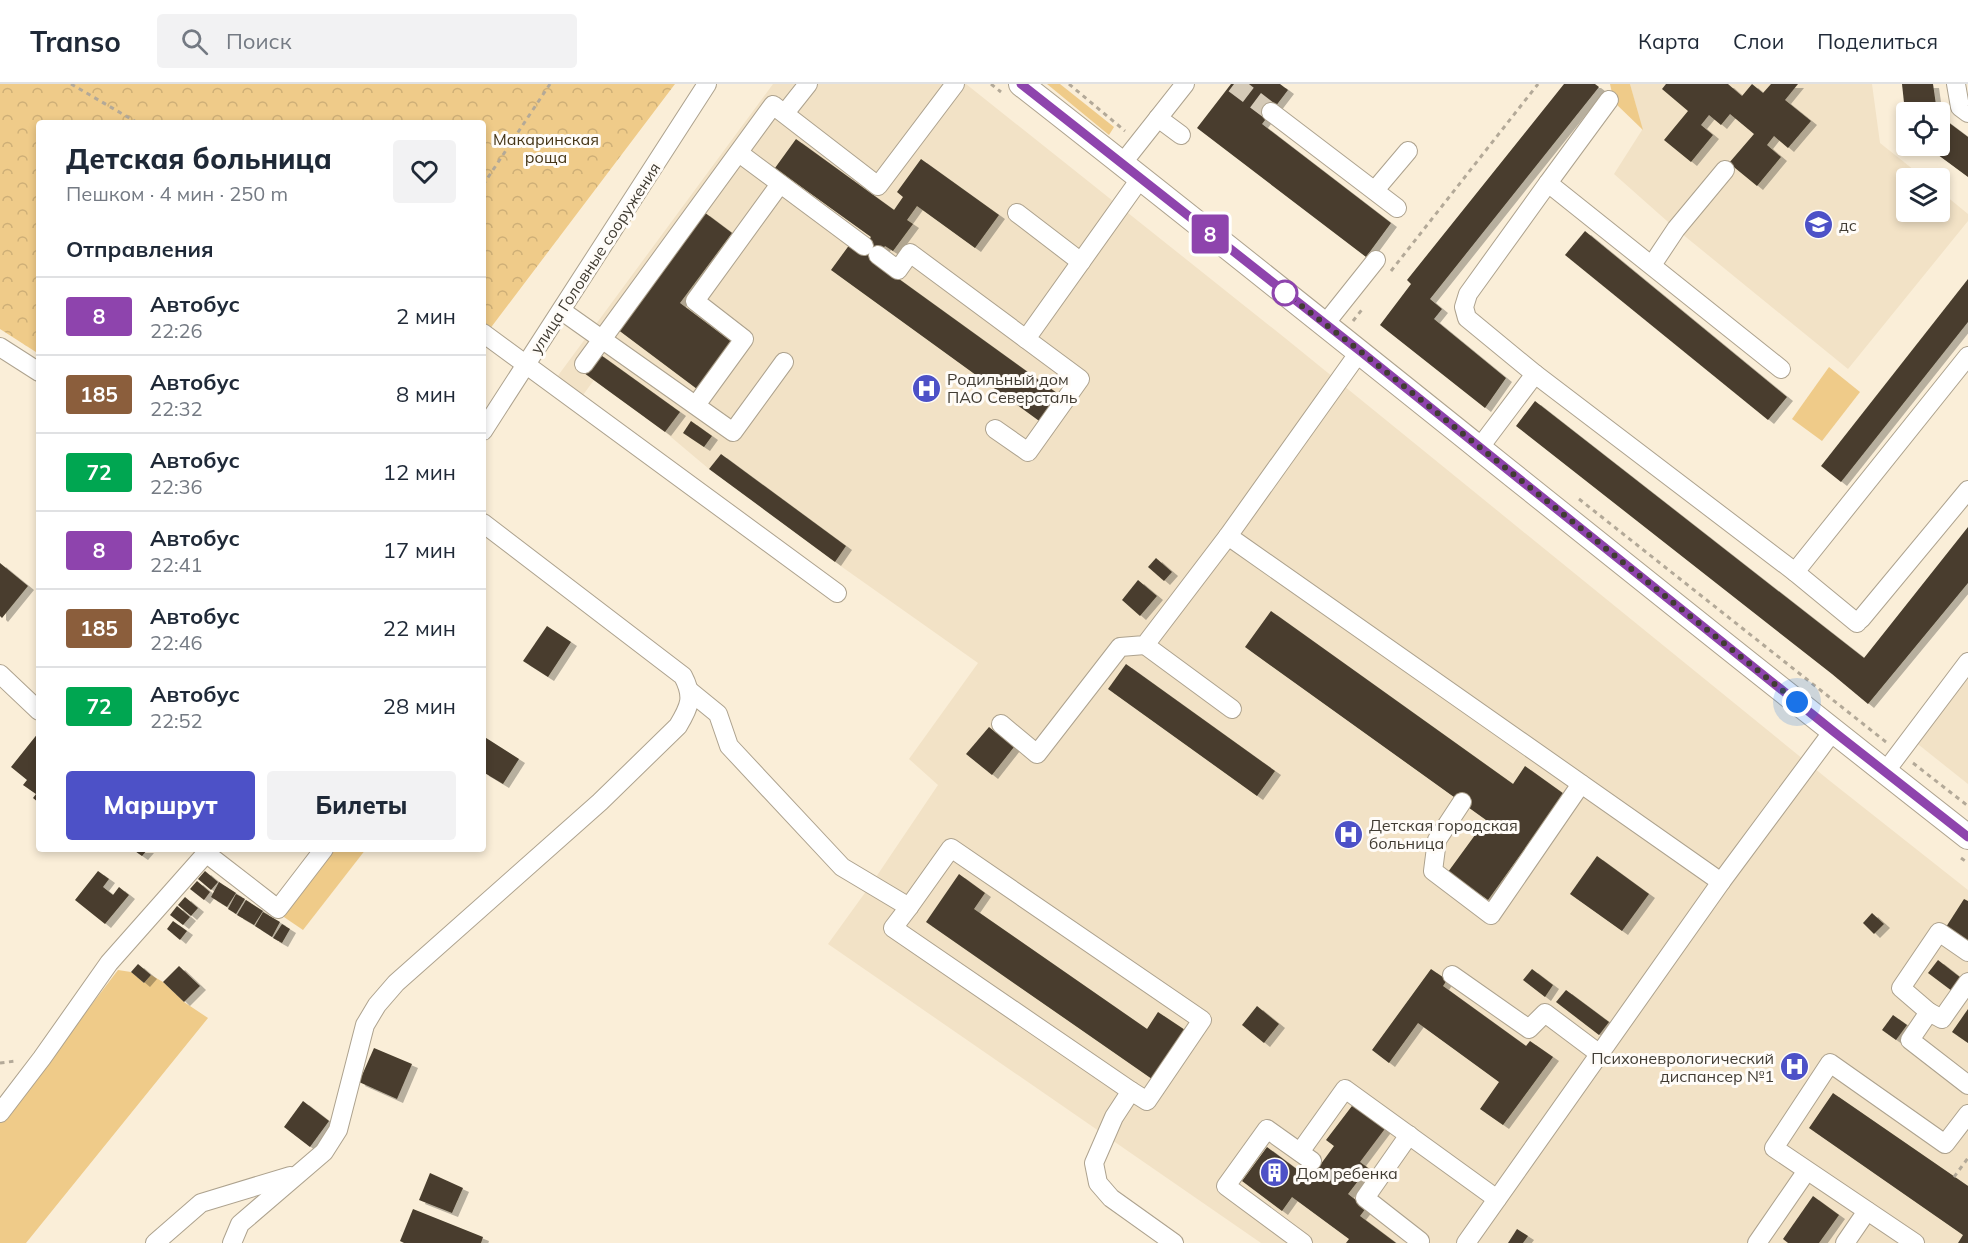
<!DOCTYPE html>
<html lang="ru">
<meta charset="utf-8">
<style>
body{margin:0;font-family:Mulish,sans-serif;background:#f2f2f3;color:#1f2937;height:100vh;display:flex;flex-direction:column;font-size:22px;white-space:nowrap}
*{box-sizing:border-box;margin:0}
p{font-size:20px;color:#747a83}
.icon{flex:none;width:33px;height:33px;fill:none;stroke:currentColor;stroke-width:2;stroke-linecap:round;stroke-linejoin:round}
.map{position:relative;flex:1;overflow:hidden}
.side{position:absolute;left:36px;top:36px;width:450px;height:732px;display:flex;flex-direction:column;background:#fff;border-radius:6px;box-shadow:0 3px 9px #0003}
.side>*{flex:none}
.badge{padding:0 12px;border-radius:4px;font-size:21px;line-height:39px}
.fabs{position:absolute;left:1896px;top:18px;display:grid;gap:12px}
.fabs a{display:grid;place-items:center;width:54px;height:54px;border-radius:6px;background:#fff;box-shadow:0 3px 9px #0003;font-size:30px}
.you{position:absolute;width:30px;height:30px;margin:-15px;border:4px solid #fff;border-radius:50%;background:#1a73e8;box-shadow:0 0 0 9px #1a73e833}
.map>.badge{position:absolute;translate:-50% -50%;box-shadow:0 0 0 3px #fff}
h2{padding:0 30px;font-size:22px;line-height:54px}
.round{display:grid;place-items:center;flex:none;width:63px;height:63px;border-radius:6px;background:#f2f2f3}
.summary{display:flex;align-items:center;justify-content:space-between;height:102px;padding:0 30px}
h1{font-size:28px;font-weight:800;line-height:45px}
.cta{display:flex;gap:12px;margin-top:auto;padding:12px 30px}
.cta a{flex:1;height:69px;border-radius:6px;background:#4d51c7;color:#fff;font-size:24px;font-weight:800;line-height:69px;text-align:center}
.cta a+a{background:#f2f2f3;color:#1f2937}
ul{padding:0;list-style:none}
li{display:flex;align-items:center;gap:18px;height:78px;padding:0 30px;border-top:2px solid #e0e1e3}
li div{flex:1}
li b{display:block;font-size:22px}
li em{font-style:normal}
li .badge{min-width:66px;font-weight:700;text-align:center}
header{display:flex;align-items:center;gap:36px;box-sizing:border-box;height:84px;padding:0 30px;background:#fff;border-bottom:2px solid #e0e1e3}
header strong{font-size:28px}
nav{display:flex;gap:33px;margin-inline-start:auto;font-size:21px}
.search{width:420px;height:54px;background:#f2f2f3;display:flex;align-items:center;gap:15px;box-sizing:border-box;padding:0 21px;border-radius:6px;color:#747a83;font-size:22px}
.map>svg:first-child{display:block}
</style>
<header>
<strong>Transo</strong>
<div class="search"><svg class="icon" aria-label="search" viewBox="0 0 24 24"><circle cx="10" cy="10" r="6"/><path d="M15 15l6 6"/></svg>Поиск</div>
<nav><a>Карта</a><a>Слои</a><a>Поделиться</a></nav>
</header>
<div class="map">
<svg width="1968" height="1159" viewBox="0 0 1968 1159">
<defs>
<pattern id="forest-crowns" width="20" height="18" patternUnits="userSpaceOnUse" patternTransform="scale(1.5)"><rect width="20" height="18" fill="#efcb89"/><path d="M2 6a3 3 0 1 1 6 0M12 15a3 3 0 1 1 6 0" fill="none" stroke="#ceaf77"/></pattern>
<filter id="shadow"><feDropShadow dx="6" dy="4" stdDeviation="0" flood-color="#0004"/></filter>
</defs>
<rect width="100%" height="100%" fill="#faeed8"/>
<g fill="#f2e2c6">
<path d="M773,0H966L1285,254L1830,697L1968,806V1159H1261L828,860L872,799L938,701L909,675L978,579L835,478L845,462L721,370L709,385L665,348L594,296L583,311L557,293Z"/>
<path d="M1630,0H1872L1880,59L1924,94H1906V128H1940V107L1968,130V137L1848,285L1676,145L1614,90L1642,46Z"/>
<path d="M1968,587V700L1914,657Z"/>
</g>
<g fill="#efcb89">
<path d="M1047,0H1060L1114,43L1109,51Z"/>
<path d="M1610,0H1630L1643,46L1614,18Z"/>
<path d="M1829,283L1860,308L1822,357L1792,335Z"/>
<path d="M332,765H366L303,846L281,831Z"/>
<path d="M118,886L131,888L144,899L151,891L163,898L184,918L208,934L26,1159H0V1037L48,978Z"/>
</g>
<path fill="url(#forest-crowns)" d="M0,0H675L483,254V39H39V270L0,245Z"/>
<g fill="#483e2d" filter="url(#shadow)">
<path d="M1231,0H1280L1288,6L1262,40L1391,139L1366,173L1197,44Z"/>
<path d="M1564,0H1595L1599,3L1430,215L1442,225L1434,235L1506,294L1485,324L1380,241L1411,200L1407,196Z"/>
<path d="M1666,0H1728L1742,12L1752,0L1763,9L1771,0H1798L1785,16L1811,37L1788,64L1774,52L1767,61L1781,73L1757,102L1729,79L1754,50L1730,30L1721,41L1709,31L1701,41L1713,51L1691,78L1664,56L1688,27L1662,5Z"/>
<path d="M1902,0H1933L1937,28H1905Z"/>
<path d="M1940,32L1968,53V93L1926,62H1940Z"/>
<path d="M796,55L894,126L903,113L897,108L921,75L999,131L975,164L917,122L907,136L913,140L893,167L885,162L874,177L1061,312L1042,339L831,186L850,160L860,167L871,153L775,84Z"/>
<path d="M704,128L732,149L680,219L732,258L697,305L617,245Z"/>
<path d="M1585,147L1787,313L1768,336L1565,171Z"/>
<path d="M1968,195V238L1841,398L1821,382Z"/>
<path d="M598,269L680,328L665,348L584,289Z"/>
<path d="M1535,317L1864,574L1968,443V499L1868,620L1832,590L1516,342Z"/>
<path d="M691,337L712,352L704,363L683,349Z"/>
<path d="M721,370L846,462L835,478L709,385Z"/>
<path d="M1156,474L1172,488L1164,497L1148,483Z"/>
<path d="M0,479L28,502L2,534L0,532Z"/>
<path d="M1138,496L1157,512L1140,532L1122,516Z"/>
<path d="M1271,527L1513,700L1525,682L1564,710L1488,816L1448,788L1486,736L1245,563Z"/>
<path d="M547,542L571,558L548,593L523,577Z"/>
<path d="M1126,580L1275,687L1257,712L1108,605Z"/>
<path d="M989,643L1014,663L992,691L966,670Z"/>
<path d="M39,648V719L33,714L36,710L23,701L27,696L11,683Z"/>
<path d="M483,652L519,675L503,700L483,688Z"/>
<path d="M132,765H148L142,772Z"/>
<path d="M1597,772L1649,810L1622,847L1570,810Z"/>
<path d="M98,787L109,795L103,803L113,811L119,803L129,811L105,840L75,816Z"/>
<path d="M205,787L218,798L211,806L198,795Z"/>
<path d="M959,790L985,809L974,825L1147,945L1158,928L1185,946L1152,995L926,838Z"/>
<path d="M197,797L210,808L204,816L190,805Z"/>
<path d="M219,798L236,809L227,823L211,813Z"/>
<path d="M236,810L245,815L236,830L228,825Z"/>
<path d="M185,813L198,824L191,832L178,821Z"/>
<path d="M1964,815L1968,817V858L1946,843Z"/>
<path d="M246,816L263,827L254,841L237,831Z"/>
<path d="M177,822L190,833L183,841L170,831Z"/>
<path d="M263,828L280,838L272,853L255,842Z"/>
<path d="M1872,829L1884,840L1874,850L1863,839Z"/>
<path d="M173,837L187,847L180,856L167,845Z"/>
<path d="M282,840L290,845L282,859L273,854Z"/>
<path d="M1938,876L1961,894L1952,907L1928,889Z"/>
<path d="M138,880L151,891L144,899L131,888Z"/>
<path d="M179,882L200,902L184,918L163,898Z"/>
<path d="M1431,885L1447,896L1443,902L1526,962L1530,957L1553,973L1503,1041L1480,1025L1499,998L1418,939L1389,979L1372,966Z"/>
<path d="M1532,885L1553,901L1545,913L1523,896Z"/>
<path d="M1566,906L1609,938L1599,951L1556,918Z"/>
<path d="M1257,922L1279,940L1264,959L1242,941Z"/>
<path d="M1968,925V959L1952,948Z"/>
<path d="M1893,931L1907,941L1896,956L1882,946Z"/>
<path d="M374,964L412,980L397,1015L359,998Z"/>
<path d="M1833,1009L1968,1102V1159H1958L1963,1151L1809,1044Z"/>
<path d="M303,1017L329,1037L310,1063L284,1043Z"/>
<path d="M1355,1018L1387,1042L1360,1078L1368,1084L1348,1110L1366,1124L1360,1132L1396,1159H1346L1349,1155L1292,1113L1282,1127L1242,1097L1267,1063L1310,1095L1334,1062L1326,1056Z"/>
<path d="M430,1089L463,1104L452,1129L419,1116Z"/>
<path d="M1813,1112L1839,1131L1819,1159H1788L1783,1155Z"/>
<path d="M413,1125L483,1153L481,1159H404L400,1157Z"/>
<path d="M1517,1145L1528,1152L1523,1159H1508Z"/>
</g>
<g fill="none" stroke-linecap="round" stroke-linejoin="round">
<path stroke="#d5cab7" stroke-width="18" stroke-dasharray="18 9" stroke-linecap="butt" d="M1234,0L1271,28"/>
<defs>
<g id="minor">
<path d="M1956,0L1960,23L1968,29"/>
<path d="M1271,28L1397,124"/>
<path d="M785,29L808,0"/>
<path d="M1158,34L1181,51"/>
<path d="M739,69L864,162"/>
<path d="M1121,81L1185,0"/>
<path d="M1548,99L1609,16"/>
<path d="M1375,106L1408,67"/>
<path d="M1017,129L1081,178"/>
<path d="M878,171L898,186L910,169L1026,255"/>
<path d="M1652,181L1676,145L1725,86"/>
<path d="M562,227L733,348L784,278"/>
<path d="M1325,240L1376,176"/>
<path d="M483,249L837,509"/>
<path d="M0,263L39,288"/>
<path d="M584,280L773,21L878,102L955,0"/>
<path d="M1781,285L1548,99L1468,210L1464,223L1467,234L1535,290L1795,488L1968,272"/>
<path d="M696,321L744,255L695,217L780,100"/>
<path d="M995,345L1028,368L1080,295L1026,255L1140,95"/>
<path d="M483,347L707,0"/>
<path d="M1480,363L1535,290"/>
<path d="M1228,452L1721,798L1833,647"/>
<path d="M1795,488L1857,539"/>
<path d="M1861,535L1968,406"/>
<path d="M1145,561L1232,625"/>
<path d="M0,590L39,627"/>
<path d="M691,608L718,630L729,662L842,783L909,823L893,844L1131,1007L1114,1033L1094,1079L1098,1099L1111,1114L1174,1159"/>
<path d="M1001,640L1037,670L1120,563L1145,561L1228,452L1360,267"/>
<path d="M1885,688L1968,578"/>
<path d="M1462,718L1437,756L1433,787L1491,831L1581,700"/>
<path d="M207,770L278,825L324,765"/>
<path d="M909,823L951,764L1202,936L1147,1017L1131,1007"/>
<path d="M1452,891L1529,945L1545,929L1601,971"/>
<path d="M1968,898L1942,935L1929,928L1910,956L1968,1001"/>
<path d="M1929,928L1901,904L1939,848L1968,868"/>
<path d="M0,1029L42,974L109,879L210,765"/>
<path d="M1409,1051L1365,1114L1420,1157L1419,1159"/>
<path d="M1300,1068L1345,1005L1497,1115"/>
<path d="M155,1159L201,1119L290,1092"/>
<path d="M232,1159L240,1140L324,1068L338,1046L365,941L377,921L396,899L600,718L678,642C690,622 694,613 683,592L483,439"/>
<path d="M1303,1159L1226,1102L1267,1045L1312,1077"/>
<path d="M1466,1159L1721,798"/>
<path d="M1757,1159L1806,1088"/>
<path d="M1845,1159L1867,1127"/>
<path d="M1915,1159L1774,1064L1830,979L1945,1060L1968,1030"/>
</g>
<path id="major" d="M1021,0C1338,248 1650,504 1968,753"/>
</defs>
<use href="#minor" stroke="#ada28e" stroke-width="20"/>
<use href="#major" stroke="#ada28e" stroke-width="26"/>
<g stroke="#b3a998" stroke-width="3" stroke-dasharray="4.5 4.5" stroke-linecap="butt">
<path d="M71,0L138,39"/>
<path d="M991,0L1001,8"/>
<path d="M1069,0L1125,47"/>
<path d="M483,101L550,0"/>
<path d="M1391,187L1538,0"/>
<path d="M1353,237L1364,223"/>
<path d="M1579,415L1886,658"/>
<path d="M1913,679L1968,722"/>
<path d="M1961,774L1968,779"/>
<path d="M0,979L16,977"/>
<path d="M1954,1093L1968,1074"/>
</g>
<use href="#minor" stroke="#fff" stroke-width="18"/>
<use href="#major" stroke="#fff" stroke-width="24"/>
</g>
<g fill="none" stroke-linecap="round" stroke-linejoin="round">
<defs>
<path id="line" d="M1021,0L1360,267L1833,647L1968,753"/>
</defs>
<use href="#line" stroke="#fff" stroke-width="14"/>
<use href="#line" stroke="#8e44ad" stroke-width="9"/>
<path stroke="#413c33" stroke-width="6" stroke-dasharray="0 10.8" d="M1285,209L1360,267L1797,618"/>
</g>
<defs>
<symbol id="school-disc" viewBox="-11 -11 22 22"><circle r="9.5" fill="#4d51c7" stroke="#fffcf8"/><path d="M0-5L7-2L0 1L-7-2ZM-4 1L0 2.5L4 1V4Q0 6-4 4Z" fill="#fff"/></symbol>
<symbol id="hospital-disc" viewBox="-11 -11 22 22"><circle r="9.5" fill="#4d51c7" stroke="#fffcf8"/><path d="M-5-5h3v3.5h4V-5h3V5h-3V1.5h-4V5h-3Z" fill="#fff"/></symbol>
<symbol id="building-disc" viewBox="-11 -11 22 22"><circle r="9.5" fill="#4d51c7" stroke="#fffcf8"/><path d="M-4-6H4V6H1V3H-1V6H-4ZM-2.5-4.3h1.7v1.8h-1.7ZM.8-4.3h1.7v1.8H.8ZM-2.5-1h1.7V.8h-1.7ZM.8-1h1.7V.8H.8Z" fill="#fff"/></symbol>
</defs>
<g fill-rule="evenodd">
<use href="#school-disc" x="1802" y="124" width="33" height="33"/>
<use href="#hospital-disc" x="910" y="288" width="33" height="33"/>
<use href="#hospital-disc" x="1332" y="734" width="33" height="33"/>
<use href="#hospital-disc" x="1778" y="966" width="33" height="33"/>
<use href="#building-disc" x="1258" y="1072" width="33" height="33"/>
</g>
<circle fill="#fff" stroke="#8e44ad" stroke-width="3" cx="1285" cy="209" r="12"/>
<g text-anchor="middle" stroke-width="6" stroke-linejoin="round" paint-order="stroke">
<g font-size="16" fill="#453517" stroke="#fffcf8">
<text x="546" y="61">Макаринская<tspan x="546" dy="18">роща</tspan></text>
</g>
<g font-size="16" fill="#413c33" stroke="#fffcf8" text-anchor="start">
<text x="1839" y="147">дс</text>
<text x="947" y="301">Родильный дом<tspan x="947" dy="18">ПАО Северсталь</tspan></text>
<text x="1369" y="747">Детская городская<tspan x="1369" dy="18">больница</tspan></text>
<text x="1774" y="980" text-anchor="end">Психоневрологический<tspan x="1774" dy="18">диспансер №1</tspan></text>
<text x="1296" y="1095">Дом ребенка</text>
</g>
<g font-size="16" fill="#413c33" stroke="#fffcf8">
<text transform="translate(595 174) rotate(-57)" y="6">улица Головные сооружения</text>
</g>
</g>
</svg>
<div class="fabs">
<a><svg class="icon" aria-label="locate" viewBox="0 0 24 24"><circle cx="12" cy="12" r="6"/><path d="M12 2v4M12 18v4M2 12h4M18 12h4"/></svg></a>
<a><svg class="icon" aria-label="layers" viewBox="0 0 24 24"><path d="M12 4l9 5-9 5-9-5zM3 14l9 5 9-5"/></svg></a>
</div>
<div class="you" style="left:1797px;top:618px"></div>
<b class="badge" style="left:1210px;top:150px;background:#8e44ad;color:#fff">8</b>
<section class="side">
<div class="summary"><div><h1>Детская больница</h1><p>Пешком · 4 мин · 250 m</p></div><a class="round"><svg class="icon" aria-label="heart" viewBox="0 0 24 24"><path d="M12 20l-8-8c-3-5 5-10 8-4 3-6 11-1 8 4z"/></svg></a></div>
<h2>Отправления</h2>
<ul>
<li><span class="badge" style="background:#8e44ad;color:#fff">8</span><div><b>Автобус</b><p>22:26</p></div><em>2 мин</em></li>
<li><span class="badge" style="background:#8b5e3c;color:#fff">185</span><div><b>Автобус</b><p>22:32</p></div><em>8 мин</em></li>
<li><span class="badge" style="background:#00a651;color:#fff">72</span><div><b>Автобус</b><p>22:36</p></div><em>12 мин</em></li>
<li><span class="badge" style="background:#8e44ad;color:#fff">8</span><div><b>Автобус</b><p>22:41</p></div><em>17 мин</em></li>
<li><span class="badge" style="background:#8b5e3c;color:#fff">185</span><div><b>Автобус</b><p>22:46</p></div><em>22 мин</em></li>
<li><span class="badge" style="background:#00a651;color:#fff">72</span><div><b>Автобус</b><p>22:52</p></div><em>28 мин</em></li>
</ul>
<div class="cta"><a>Маршрут</a><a>Билеты</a></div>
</section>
</div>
